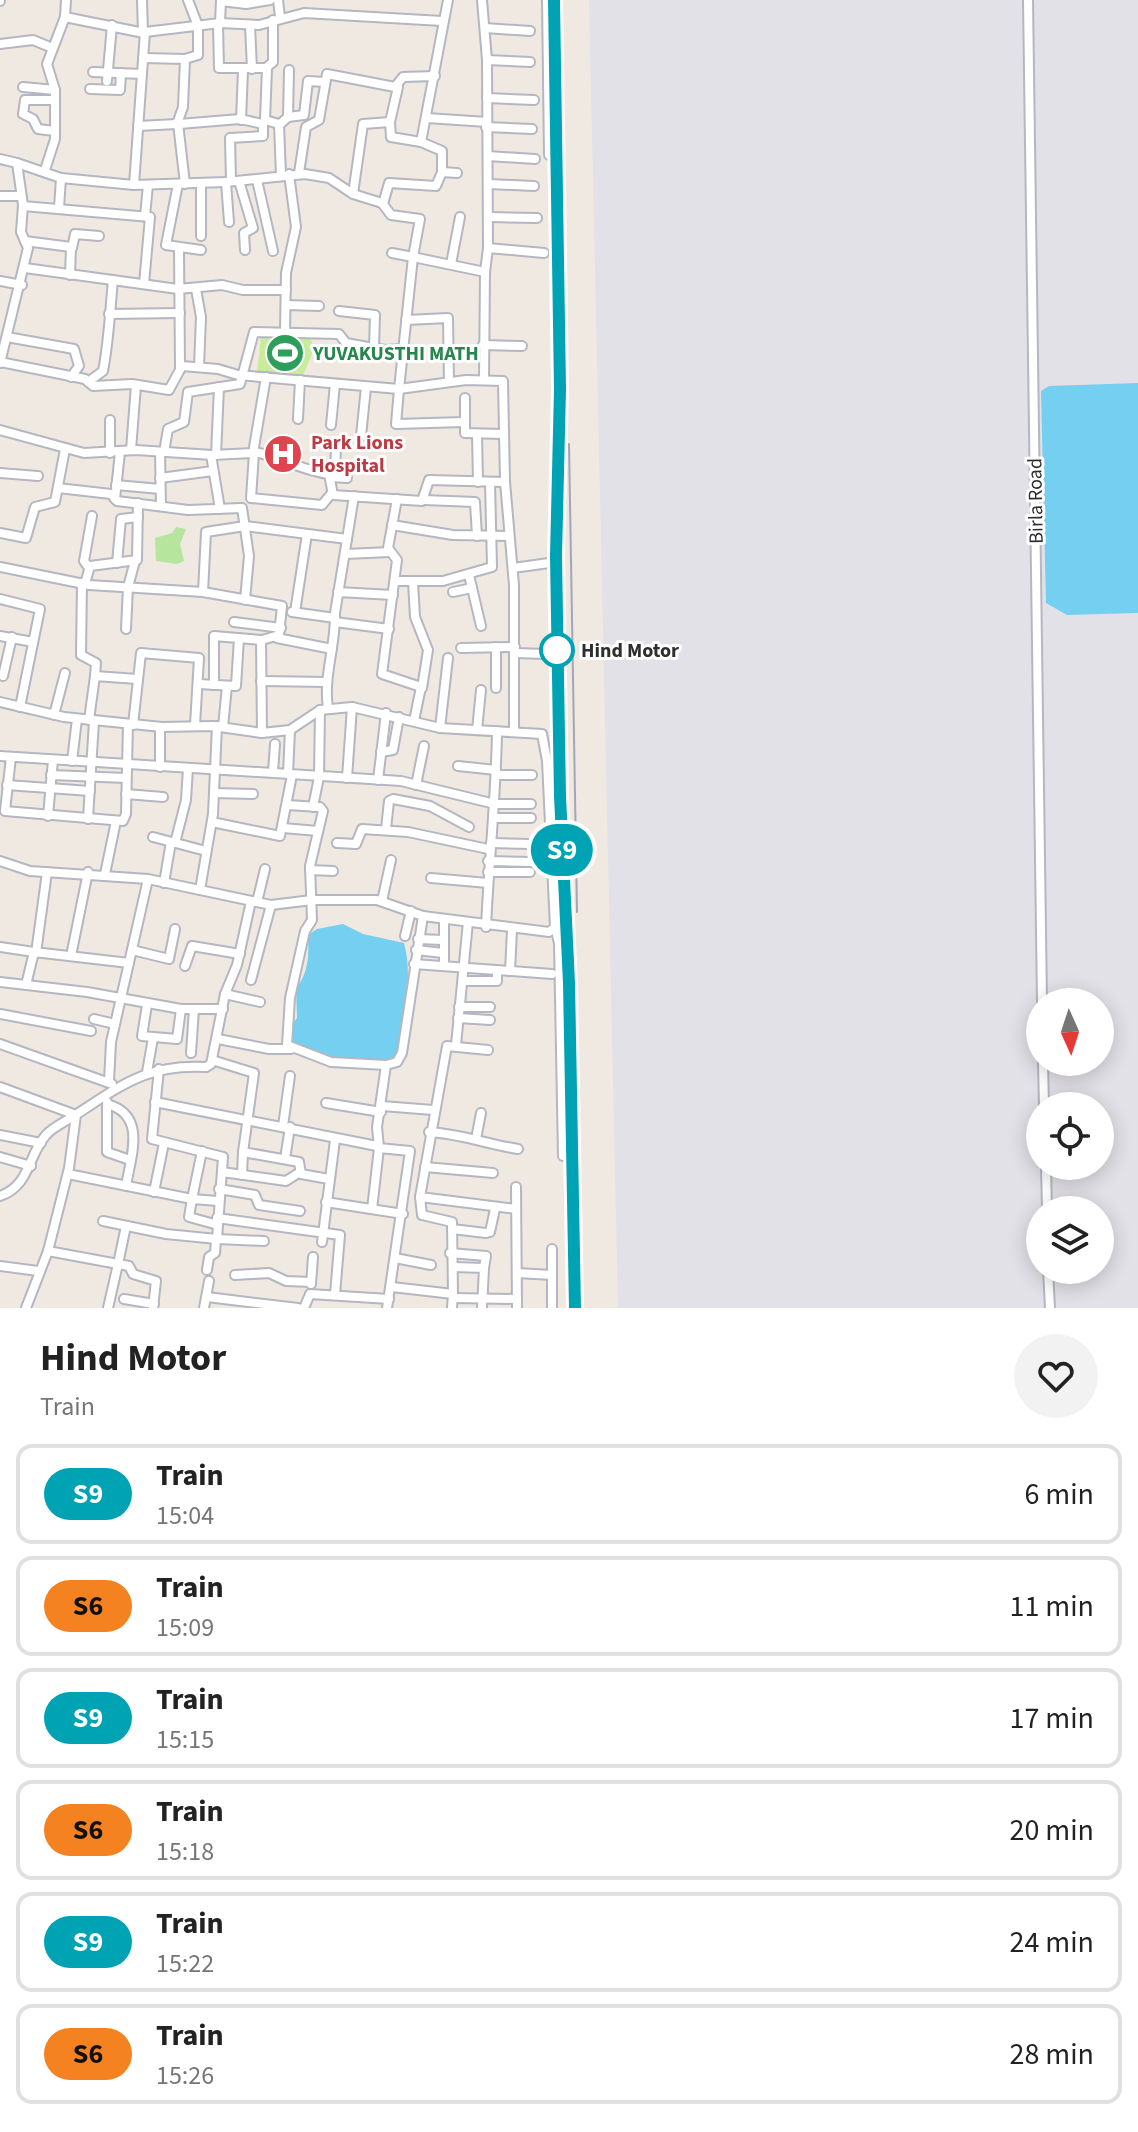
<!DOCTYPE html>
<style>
body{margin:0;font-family:"Source Sans 3",sans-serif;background:#f2f2f2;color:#222;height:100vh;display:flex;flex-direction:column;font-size:30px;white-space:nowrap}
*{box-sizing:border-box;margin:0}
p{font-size:26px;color:#767676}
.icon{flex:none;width:44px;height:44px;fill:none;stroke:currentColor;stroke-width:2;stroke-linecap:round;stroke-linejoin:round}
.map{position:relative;height:1308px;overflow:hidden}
.details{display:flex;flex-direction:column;background:#fff;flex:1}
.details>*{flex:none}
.badge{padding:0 16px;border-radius:26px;font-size:28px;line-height:52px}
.needle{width:52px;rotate:177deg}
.tools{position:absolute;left:1026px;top:988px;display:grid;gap:16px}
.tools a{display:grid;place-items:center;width:88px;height:88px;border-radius:50%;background:#fff;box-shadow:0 4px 20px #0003;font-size:40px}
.map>.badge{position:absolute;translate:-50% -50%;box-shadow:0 0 0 4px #fff}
.round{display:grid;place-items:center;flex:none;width:84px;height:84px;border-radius:42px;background:#f2f2f2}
.overview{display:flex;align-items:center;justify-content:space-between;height:136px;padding:0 40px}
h1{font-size:38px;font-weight:700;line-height:60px}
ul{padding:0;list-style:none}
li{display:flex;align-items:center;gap:24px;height:100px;margin:0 16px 12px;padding:0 24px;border:4px solid #e0e0e0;border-radius:16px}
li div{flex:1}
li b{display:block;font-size:30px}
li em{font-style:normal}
li .badge{min-width:88px;font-weight:700;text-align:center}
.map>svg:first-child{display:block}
</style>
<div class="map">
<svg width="1138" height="1308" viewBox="0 0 1138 1308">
<rect width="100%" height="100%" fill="#efe9e1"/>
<path fill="#e3e1e8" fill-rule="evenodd" d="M589,0H1138V1308H618ZM1040,1002H1100V1062H1040ZM1040,1106H1100V1166H1040ZM1040,1210H1100V1270H1040Z"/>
<path fill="#b6e59e" d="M176,527L186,529L180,544L184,561L177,564L156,561L155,538L172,533Z"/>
<path fill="#c9ec9a" d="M261,336L311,339L314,349L302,378L257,374Z"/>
<g fill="#75cff0">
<path d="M1138,383V613L1067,615L1046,603L1041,391L1049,386Z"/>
<path d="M343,924L363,934L404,943C414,980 402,1016 401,1054L388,1064L332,1059L290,1046L287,1030L297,1018L296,988C309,973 309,954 308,935L317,929Z"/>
</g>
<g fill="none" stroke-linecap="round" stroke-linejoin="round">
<defs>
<g id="minor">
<path d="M142,0L143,32"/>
<path d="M278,0L280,17"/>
<path d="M448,0L421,142L442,151V172L457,173"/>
<path d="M482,0L487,60L488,248"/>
<path d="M547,0L549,155"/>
<path d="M1028,0L1042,1002"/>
<path d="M0,1V0"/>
<path d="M221,1L246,4L270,0"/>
<path d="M65,17L144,33"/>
<path d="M220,23L221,0"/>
<path d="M218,24L219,68H267L265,120L279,124L281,176"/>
<path d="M250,25L252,69"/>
<path d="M485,28L530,31"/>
<path d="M0,44L33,40L50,47"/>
<path d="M185,59L198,55V26L188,0"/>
<path d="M487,60L530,62"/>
<path d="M266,68L273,62V20"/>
<path d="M93,72L142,74"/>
<path d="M107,81L112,25"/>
<path d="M23,87L55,90"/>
<path d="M90,89L120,90L121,73"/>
<path d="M487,98L534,100"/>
<path d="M55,100H25L23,114L33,119L38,129L55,131"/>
<path d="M288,117L289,70"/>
<path d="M427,118L487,122"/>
<path d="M241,120L243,70"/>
<path d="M390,122L391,137L421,142"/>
<path d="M178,123L185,184"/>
<path d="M179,124L240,119L263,124V136L230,138L231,181"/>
<path d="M279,125L288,117L304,115L308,81L325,82"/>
<path d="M138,126L177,124L183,107L185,59L143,58"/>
<path d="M486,127L532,129"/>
<path d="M488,156L535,159"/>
<path d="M0,159L17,163L23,205L21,232L28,248L0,363"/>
<path d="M17,163L61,178L134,185L226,182L305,174L329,178L353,194L382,203L391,215L420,219L413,257L485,272L488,248L544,253"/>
<path d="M45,170L55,139V90L47,64L65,17L66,0"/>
<path d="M299,173L306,127L319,120L327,74L395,87L403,77L435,76"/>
<path d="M257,180L273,251"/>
<path d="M239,181L253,228L244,233L245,250"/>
<path d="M226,182L229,222"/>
<path d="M178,184L166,245L201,250"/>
<path d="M489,184L534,186"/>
<path d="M134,185L145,32L220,23L259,25L304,13L442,21"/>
<path d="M353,194L363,124L390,122L398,87"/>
<path d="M0,196H21"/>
<path d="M383,204L389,183L436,186L442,172"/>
<path d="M23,206L150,217L144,284"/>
<path d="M59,208L61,178"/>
<path d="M145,216L148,185"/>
<path d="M490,217L537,218"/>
<path d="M201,236V183"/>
<path d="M25,241L71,247L70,275"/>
<path d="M72,248L75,234L99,236"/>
<path d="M179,249L180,367"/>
<path d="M392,253L413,257L399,389L466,380L503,381L505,482L514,585V731"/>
<path d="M451,264L460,217"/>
<path d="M25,268L178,289L222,285L243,290H286"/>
<path d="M0,281L22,285"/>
<path d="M196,289L201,317L199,367"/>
<path d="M286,305L319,306"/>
<path d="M339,311L375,315L374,348"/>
<path d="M109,314L180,313"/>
<path d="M406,320L448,318L449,382"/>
<path d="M285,331L286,273L296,227L289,174"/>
<path d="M7,337L74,349L79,366L71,377"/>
<path d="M483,345L522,346"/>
<path d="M0,362L85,379L93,386L132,384L169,390L182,366L218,369L238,375L399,389L396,424L464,422"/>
<path d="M484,379L485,272"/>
<path d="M88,382L103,371C109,340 110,311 113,280"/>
<path d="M465,398V433L503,434"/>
<path d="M298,419L300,380"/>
<path d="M331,425L335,384"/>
<path d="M0,430L84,453L136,450L212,455L253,453L266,377"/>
<path d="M477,434L478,482"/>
<path d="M361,436L366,387"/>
<path d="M131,450L136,385"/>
<path d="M160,452L161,506"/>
<path d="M164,452L168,429L184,422L188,392L240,384L254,332L339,334L346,343L385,350L403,349"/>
<path d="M254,452C281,457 303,471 329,474L333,495L422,501L429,480L505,482"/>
<path d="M110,453V420"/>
<path d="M254,453L251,498L322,505L331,494"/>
<path d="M211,455L220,509"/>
<path d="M216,455L219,387"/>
<path d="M0,473L38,476"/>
<path d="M331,476L335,472L336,448"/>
<path d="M331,477L347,478"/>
<path d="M160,478L213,471"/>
<path d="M116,485L160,489"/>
<path d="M58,488L111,494L117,501L188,510L242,508L249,556L245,600"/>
<path d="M115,499L120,452"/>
<path d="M397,499L388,548L397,560L382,674L421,687L414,721"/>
<path d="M424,500L475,502L477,536"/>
<path d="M392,525L453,535L509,536"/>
<path d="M0,533L26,538L35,507L55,502L65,449"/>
<path d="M345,554L390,552"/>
<path d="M117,563L121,519L138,517"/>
<path d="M0,567L89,585L203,592L206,532L245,526L347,539"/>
<path d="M89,568L84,561L92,516"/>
<path d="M513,568L549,563"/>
<path d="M469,575L481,626"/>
<path d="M395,581H443L492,567L490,482"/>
<path d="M413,582L415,617L428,650L422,688"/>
<path d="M82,583L81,655L96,663L95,676"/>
<path d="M85,584L90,566L137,560L138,503"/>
<path d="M203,592L282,606L279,635L262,640"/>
<path d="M338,592L393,595"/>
<path d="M453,592L472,588"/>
<path d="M0,599L40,609L20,707"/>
<path d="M292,612L335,618"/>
<path d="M295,612L307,534"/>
<path d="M234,622L281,628"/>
<path d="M335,622L389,629"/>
<path d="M126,629L128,587L135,561"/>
<path d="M0,636L33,642"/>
<path d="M277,638L332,649"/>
<path d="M496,647V688"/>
<path d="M461,648L515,647"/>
<path d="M515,653L546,654"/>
<path d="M3,676L12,637"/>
<path d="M261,681L327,682"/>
<path d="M198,684L236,686L239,638"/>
<path d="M214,685V636L261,640L262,733"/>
<path d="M0,702L64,717L162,727L213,726L262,733L290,730L320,710L352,707L440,728L542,734L547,761L555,927L549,932L423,916"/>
<path d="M328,708C323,676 336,645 335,613L354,496"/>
<path d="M54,715L65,673"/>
<path d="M89,720L95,676L137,679"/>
<path d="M133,725L141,653L199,658L195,725"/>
<path d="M160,727V767"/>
<path d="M223,727L227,686"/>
<path d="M440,728L448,658"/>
<path d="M477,730L481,690"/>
<path d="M381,752L393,750L399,717"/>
<path d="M0,756L401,781L495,804H531"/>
<path d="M11,757L5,811L123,821L126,814L128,724"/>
<path d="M72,761L77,719"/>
<path d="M458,766L496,770"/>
<path d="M273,772L275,744"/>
<path d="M288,774L290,730"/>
<path d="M51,775L126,778"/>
<path d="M496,775H532"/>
<path d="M347,778L352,707"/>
<path d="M378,780L386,713"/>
<path d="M7,785L90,791"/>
<path d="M416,785L424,746"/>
<path d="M214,793L253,794"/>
<path d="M126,794L163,797"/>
<path d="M287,805L320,807L323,811L310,866L312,920L305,931L290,998L287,1045L331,1062L386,1065"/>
<path d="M313,807L319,777L320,710"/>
<path d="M48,816L53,760"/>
<path d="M493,818H531"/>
<path d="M88,819L94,721"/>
<path d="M212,822L280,836L292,775"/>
<path d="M283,828L318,831"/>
<path d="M386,829L389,801L393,799L430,806L469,827"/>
<path d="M153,837L206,851"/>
<path d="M175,843L186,800L188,768"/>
<path d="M337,843L356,844L362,829L408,832L488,849"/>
<path d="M491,843L531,844"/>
<path d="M0,861L30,871L148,879L271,905L312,900H377L423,916L402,1053L397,1062L386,1065L377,1127L379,1148L410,1151L387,1308"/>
<path d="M488,861L531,862"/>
<path d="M310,870L333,871"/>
<path d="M488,872H530"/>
<path d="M105,874L116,821"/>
<path d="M431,878L488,883"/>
<path d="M164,883L171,842"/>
<path d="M200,890L213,814L217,726"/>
<path d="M382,901L391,860"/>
<path d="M257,902L265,869"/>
<path d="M444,919V966"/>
<path d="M486,927C489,861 496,797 497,731"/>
<path d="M555,927L559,943L563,1156"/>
<path d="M405,936L411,911"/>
<path d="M418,939L443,940"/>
<path d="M0,947L34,952"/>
<path d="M132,950L169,959L175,929"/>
<path d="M416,950L443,953"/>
<path d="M36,953L47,872"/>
<path d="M71,956L88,872"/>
<path d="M414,964L552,974"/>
<path d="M185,966L192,946L240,954"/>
<path d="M510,971L512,930"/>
<path d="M251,980L271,905"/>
<path d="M464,981H497V970"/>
<path d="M0,982L87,992L181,1009H223"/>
<path d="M26,985L34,952L129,963"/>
<path d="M225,994L260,1002"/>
<path d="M147,1005L142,1036L177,1039L181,1009"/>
<path d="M459,1007H490"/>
<path d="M0,1014L91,1031"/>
<path d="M458,1018L490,1020"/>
<path d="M94,1019L115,1024"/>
<path d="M218,1039L269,1049H291"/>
<path d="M0,1044L112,1084"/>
<path d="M456,1045L468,922"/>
<path d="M191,1053L194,1009"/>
<path d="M212,1060L254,1073L243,1152L299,1162L301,1174L329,1179"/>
<path d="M1043,1062L1044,1106"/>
<path d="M147,1072L153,1038"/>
<path d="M109,1081L111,1042L148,879"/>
<path d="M0,1087L76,1115L69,1168L48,1251L26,1308"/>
<path d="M107,1102V1152L130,1160"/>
<path d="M155,1102L377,1146"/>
<path d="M326,1103L381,1112"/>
<path d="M107,1104C147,1115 131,1155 126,1186"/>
<path d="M382,1106L433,1110"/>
<path d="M283,1126L290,1076"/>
<path d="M429,1132C462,1134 486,1144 518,1149"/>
<path d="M0,1135L41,1143"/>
<path d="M476,1139L481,1113"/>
<path d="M0,1157L31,1166"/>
<path d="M285,1159L290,1127"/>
<path d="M1046,1166L1047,1210"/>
<path d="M425,1167L493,1173"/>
<path d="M222,1172L286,1181L300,1172"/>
<path d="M68,1174L192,1199L202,1151"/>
<path d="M242,1175L243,1152"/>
<path d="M516,1187L517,1308"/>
<path d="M219,1189L255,1195L259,1205L300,1211"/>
<path d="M154,1192L164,1143"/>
<path d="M0,1196C30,1186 28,1155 46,1135C54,1126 67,1121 77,1114C123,1084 148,1064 206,1067L211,1064L225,994L237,965L251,901"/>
<path d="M420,1197L516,1209"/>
<path d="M326,1202L403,1214"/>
<path d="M372,1209L379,1148"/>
<path d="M217,1218L340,1235L335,1294"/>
<path d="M103,1221L166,1234L217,1239L223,1157L152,1139L159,1069"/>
<path d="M218,1225L189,1217L192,1199L218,1201"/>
<path d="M126,1226L118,1264L129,1266L133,1274L156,1281L153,1308"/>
<path d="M452,1229L486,1233"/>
<path d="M490,1232L495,1209"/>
<path d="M217,1239L264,1241"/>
<path d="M322,1242L335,1140"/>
<path d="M552,1249V1307"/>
<path d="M48,1251L118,1264L108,1308"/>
<path d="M450,1253L486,1256L484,1268"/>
<path d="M395,1258L431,1265"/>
<path d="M0,1266L38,1271"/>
<path d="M454,1267L484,1268L482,1308"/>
<path d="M207,1270L209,1257L215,1253L216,1239"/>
<path d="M1048,1270L1050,1308"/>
<path d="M517,1273L552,1275"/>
<path d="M235,1275L269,1273L286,1281L311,1282"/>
<path d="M311,1284L313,1257"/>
<path d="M392,1287L453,1294L452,1308"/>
<path d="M453,1294L452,1222L422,1215L420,1197L447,1046L488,1050"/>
<path d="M207,1297L298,1308"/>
<path d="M453,1298L517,1299"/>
<path d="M124,1299L154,1304"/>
<path d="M204,1308L209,1281"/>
<path d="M304,1308L310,1294L389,1299"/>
</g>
</defs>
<use href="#minor" stroke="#b4b7c1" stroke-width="12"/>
<use href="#minor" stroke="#fff" stroke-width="8"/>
<g stroke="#a3a6b8" stroke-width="2">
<path d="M554,0L560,389L556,556L560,796L571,1030L575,1308"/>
<path d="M569,444L577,912"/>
</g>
</g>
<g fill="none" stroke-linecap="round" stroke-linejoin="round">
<defs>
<path id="line" d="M554,0L560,389L556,556L560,796L569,983L575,1308"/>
</defs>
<use href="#line" stroke="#fff" stroke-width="18"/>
<use href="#line" stroke="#00a3b4" stroke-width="12"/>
</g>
<defs>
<symbol id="stadium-disc" viewBox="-11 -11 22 22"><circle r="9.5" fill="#2e9e5b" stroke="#fff"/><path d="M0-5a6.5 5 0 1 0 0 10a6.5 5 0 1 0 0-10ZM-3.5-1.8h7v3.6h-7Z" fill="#fff"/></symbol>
<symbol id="hospital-disc" viewBox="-11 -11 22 22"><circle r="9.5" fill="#e0444e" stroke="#fff"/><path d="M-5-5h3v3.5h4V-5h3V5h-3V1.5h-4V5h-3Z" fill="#fff"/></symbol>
</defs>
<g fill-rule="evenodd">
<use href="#stadium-disc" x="263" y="331" width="44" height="44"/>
<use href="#hospital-disc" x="261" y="432" width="44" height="44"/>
</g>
<circle fill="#fff" stroke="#00a3b4" stroke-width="4" cx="557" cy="650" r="16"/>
<g text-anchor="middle" stroke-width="6" stroke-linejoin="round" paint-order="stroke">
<g font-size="20" font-weight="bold" fill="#27864d" stroke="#fff" text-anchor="start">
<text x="313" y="360">YUVAKUSTHI MATH</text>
</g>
<g font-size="20" font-weight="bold" fill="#be3a42" stroke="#fff" text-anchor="start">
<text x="311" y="449">Park Lions<tspan x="311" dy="23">Hospital</tspan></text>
</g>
<g font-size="20" fill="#2e2e2e" stroke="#fff">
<text transform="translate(1035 501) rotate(-91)" y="7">Birla Road</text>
</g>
<g font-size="20" font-weight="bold" fill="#2e2e2e" stroke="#fff" text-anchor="start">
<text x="581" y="657">Hind Motor</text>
</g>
</g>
</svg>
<div class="tools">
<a><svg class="needle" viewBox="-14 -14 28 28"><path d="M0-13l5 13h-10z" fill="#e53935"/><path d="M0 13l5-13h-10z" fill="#767676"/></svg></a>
<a><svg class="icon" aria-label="locate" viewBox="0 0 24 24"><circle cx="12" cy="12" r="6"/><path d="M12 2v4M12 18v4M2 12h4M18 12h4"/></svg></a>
<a><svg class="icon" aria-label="layers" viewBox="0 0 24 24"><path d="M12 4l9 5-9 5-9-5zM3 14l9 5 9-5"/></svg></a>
</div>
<b class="badge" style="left:562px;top:850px;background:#00a3b4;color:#fff">S9</b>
</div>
<section class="details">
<div class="overview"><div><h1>Hind Motor</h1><p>Train</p></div><a class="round"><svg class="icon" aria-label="heart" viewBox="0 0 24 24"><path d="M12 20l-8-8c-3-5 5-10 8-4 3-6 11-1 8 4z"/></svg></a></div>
<ul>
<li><span class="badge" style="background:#00a3b4;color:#fff">S9</span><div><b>Train</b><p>15:04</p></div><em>6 min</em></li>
<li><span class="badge" style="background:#f58220;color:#111">S6</span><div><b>Train</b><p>15:09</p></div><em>11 min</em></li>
<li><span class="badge" style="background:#00a3b4;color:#fff">S9</span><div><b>Train</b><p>15:15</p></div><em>17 min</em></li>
<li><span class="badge" style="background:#f58220;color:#111">S6</span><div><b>Train</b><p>15:18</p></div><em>20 min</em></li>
<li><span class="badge" style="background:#00a3b4;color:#fff">S9</span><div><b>Train</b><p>15:22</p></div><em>24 min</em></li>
<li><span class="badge" style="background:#f58220;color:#111">S6</span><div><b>Train</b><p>15:26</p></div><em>28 min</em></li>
</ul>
</section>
